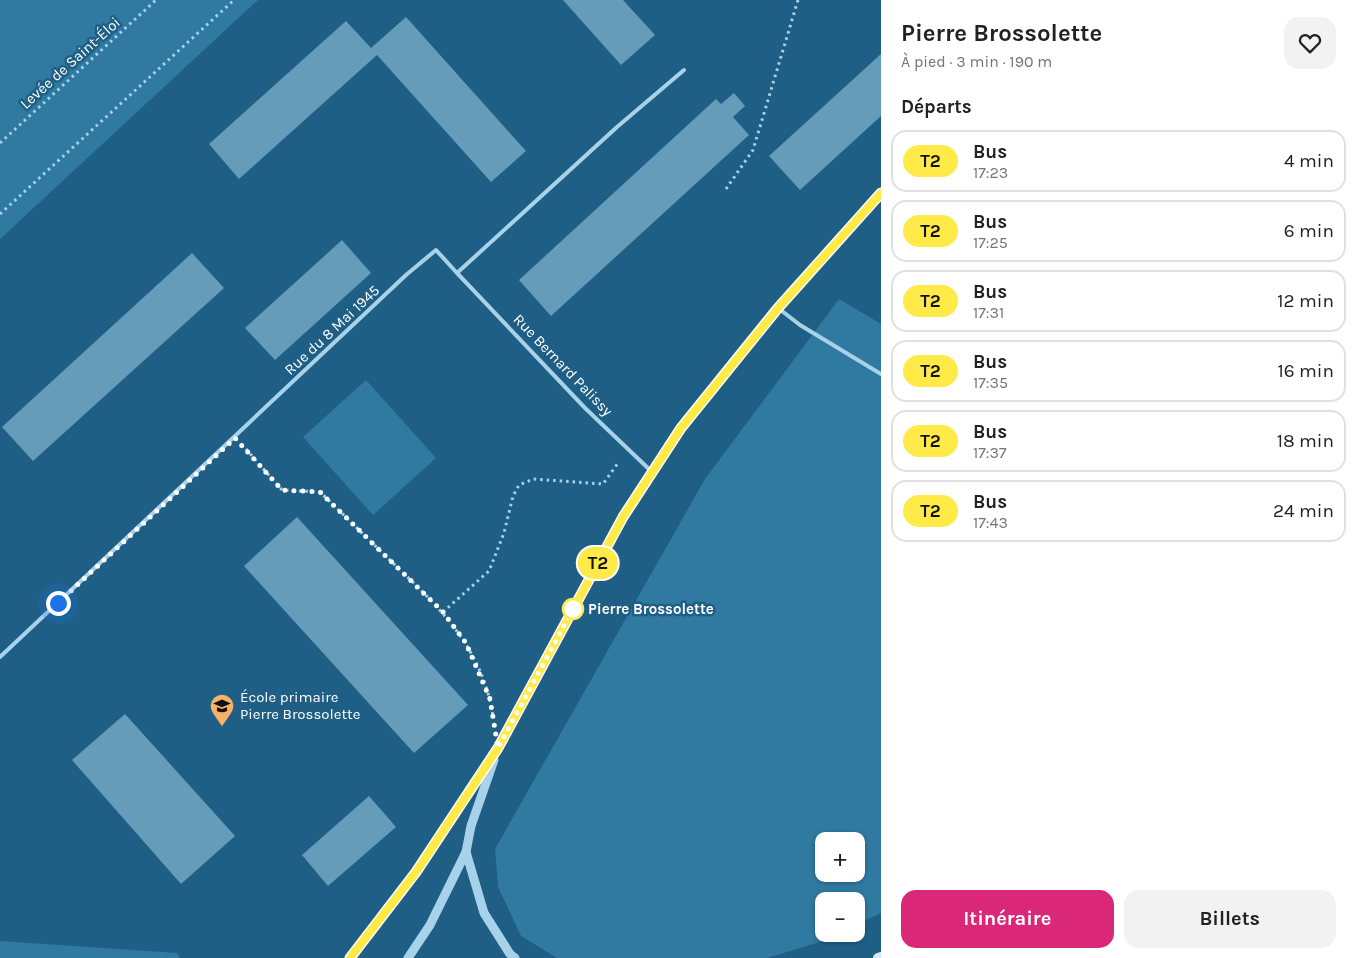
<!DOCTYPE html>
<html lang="fr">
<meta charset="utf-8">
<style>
body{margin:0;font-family:Karla,sans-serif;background:#f2f2f2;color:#222;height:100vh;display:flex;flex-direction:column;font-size:19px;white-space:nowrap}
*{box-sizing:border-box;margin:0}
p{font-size:16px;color:#767676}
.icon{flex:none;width:28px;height:28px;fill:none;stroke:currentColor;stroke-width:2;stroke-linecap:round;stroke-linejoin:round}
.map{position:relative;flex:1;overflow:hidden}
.sheet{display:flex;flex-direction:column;background:#fff;width:475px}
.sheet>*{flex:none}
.badge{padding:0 10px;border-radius:16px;font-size:18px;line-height:32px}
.tools{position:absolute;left:815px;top:832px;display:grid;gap:10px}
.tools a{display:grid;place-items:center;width:50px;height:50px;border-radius:10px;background:#fff;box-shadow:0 1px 4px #0004;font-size:25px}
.you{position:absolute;width:25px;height:25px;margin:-12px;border:4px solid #fff;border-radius:50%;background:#1a73e8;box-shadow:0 0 0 8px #1a73e833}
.map>.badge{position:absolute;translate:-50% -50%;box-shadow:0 0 0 2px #fff}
h2{padding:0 20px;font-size:19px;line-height:45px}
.round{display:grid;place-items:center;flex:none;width:52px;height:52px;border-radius:15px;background:#f2f2f2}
.head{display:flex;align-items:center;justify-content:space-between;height:85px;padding:0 20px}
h1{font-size:24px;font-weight:700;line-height:38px}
.cta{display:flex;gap:10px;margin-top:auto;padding:10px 20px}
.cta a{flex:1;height:58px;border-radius:15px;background:#db2777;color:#fff;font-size:20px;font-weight:700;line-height:58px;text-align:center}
.cta a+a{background:#f2f2f2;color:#222}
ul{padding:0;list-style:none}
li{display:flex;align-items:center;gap:15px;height:62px;margin:0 10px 8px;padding:0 10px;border:2px solid #e0e0e0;border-radius:15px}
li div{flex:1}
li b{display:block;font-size:19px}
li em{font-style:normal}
li .badge{min-width:55px;font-weight:700;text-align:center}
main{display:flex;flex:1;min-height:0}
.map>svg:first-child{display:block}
</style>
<main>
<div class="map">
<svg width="881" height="958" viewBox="0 0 881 958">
<rect width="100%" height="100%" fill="#1f5f85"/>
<g fill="#3079a1" fill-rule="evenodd">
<path d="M0,0H258L0,239Z"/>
<path d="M839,299L881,324V913L856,925V901H824V934H838L820,942L767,958H557L521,936L498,887L495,849L705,479ZM824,841H856V874H824Z"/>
<path d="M366,380L436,458L373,515L303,437Z"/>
<path d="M0,941L177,953L180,958H0Z"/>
</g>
<g fill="#659cba">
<path d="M563,0H623L655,35L621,65Z"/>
<path d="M406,17L526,151L491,182L377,55L239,179L209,144L346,21L371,48Z"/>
<path d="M881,54V116L800,190L769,156Z"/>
<path d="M734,93L745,106L733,117L749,135L551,316L519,280L716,99L721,104Z"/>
<path d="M342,240L371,273L275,360L245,328Z"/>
<path d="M192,253L224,288L33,461L2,427Z"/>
<path d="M297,517L468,705L414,753L244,566Z"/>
<path d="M125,714L235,836L181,884L72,760Z"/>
<path d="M369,796L396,827L328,886L302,855Z"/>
</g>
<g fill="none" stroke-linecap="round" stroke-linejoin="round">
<g stroke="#a8d2ea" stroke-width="3" stroke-dasharray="2.5 4" stroke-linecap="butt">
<path d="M0,143L156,0"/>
<path d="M726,189L753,150L798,0"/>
<path d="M0,214L234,0"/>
<path d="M246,449L282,490L320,492C345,516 369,540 394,564C441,609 482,648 493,716"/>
<path d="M443,612L489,571L504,533L513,496L519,485L533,479L603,484L618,463"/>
</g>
<g stroke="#a8d2ea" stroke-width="4">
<path d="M457,273L585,408L651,471"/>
<path d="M778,308L800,325L881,374"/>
<path d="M0,657L406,275L436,250L457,273L617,127L684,70"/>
</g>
<g stroke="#a8d2ea" stroke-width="9">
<path d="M466,852L484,913L510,954L515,958"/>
<path d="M350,958L416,873L498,748L623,517L681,428L778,308L881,193"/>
<path d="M408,958L430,925L466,852L471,826L494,760"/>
</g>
<path stroke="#d3eaf7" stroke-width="10" d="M878,958L881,957"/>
</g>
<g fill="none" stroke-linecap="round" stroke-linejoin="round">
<defs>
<path id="line" d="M350,958L416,872L498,748L623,517L681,428L778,308L881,193"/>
</defs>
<use href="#line" stroke="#fff" stroke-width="11"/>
<use href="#line" stroke="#ffea47" stroke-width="8"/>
<path stroke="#fff" stroke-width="5" stroke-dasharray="0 9" d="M58,603L235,438L282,490L320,492L443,612L466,643L490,699L498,748L573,609"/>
</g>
<defs>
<symbol id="school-pin" viewBox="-11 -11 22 30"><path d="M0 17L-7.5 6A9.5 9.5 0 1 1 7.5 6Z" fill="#f7b268" stroke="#1f5f85"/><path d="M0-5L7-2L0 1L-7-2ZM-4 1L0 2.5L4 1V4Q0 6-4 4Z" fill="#111"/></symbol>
</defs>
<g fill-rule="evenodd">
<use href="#school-pin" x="208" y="692" width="28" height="38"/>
</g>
<circle fill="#fff" stroke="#ffea47" stroke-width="2.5" cx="573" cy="609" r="10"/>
<g text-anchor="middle" stroke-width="5" stroke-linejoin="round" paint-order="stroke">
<g font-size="15" fill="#fff" stroke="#1f5f85">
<text transform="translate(70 63) rotate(-42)" y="5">Levée de Saint-Éloi</text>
<text transform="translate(332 330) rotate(-43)" y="5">Rue du 8 Mai 1945</text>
<text transform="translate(563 365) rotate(46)" y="5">Rue Bernard Palissy</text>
</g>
<g font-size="15" font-weight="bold" fill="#fff" stroke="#1f5f85" text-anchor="start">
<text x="588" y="614">Pierre Brossolette</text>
</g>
<g font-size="15" fill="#fff" stroke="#1f5f85" text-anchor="start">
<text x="240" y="702">École primaire<tspan x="240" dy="17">Pierre Brossolette</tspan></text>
</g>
</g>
</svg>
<div class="tools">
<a>+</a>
<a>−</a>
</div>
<div class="you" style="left:58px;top:603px"></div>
<b class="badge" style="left:598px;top:563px;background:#ffea47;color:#111">T2</b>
</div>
<section class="sheet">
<div class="head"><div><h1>Pierre Brossolette</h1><p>À pied · 3 min · 190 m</p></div><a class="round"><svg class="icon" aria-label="heart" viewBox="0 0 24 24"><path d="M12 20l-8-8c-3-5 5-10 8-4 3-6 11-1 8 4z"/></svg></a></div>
<h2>Départs</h2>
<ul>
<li><span class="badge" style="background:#ffea47;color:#111">T2</span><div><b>Bus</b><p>17:23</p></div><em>4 min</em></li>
<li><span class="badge" style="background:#ffea47;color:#111">T2</span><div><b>Bus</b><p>17:25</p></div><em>6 min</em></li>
<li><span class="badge" style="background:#ffea47;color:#111">T2</span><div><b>Bus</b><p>17:31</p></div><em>12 min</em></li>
<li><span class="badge" style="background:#ffea47;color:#111">T2</span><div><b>Bus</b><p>17:35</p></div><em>16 min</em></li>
<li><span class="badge" style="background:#ffea47;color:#111">T2</span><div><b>Bus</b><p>17:37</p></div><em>18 min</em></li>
<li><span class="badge" style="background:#ffea47;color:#111">T2</span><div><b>Bus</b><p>17:43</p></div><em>24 min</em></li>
</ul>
<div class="cta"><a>Itinéraire</a><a>Billets</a></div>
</section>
</main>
